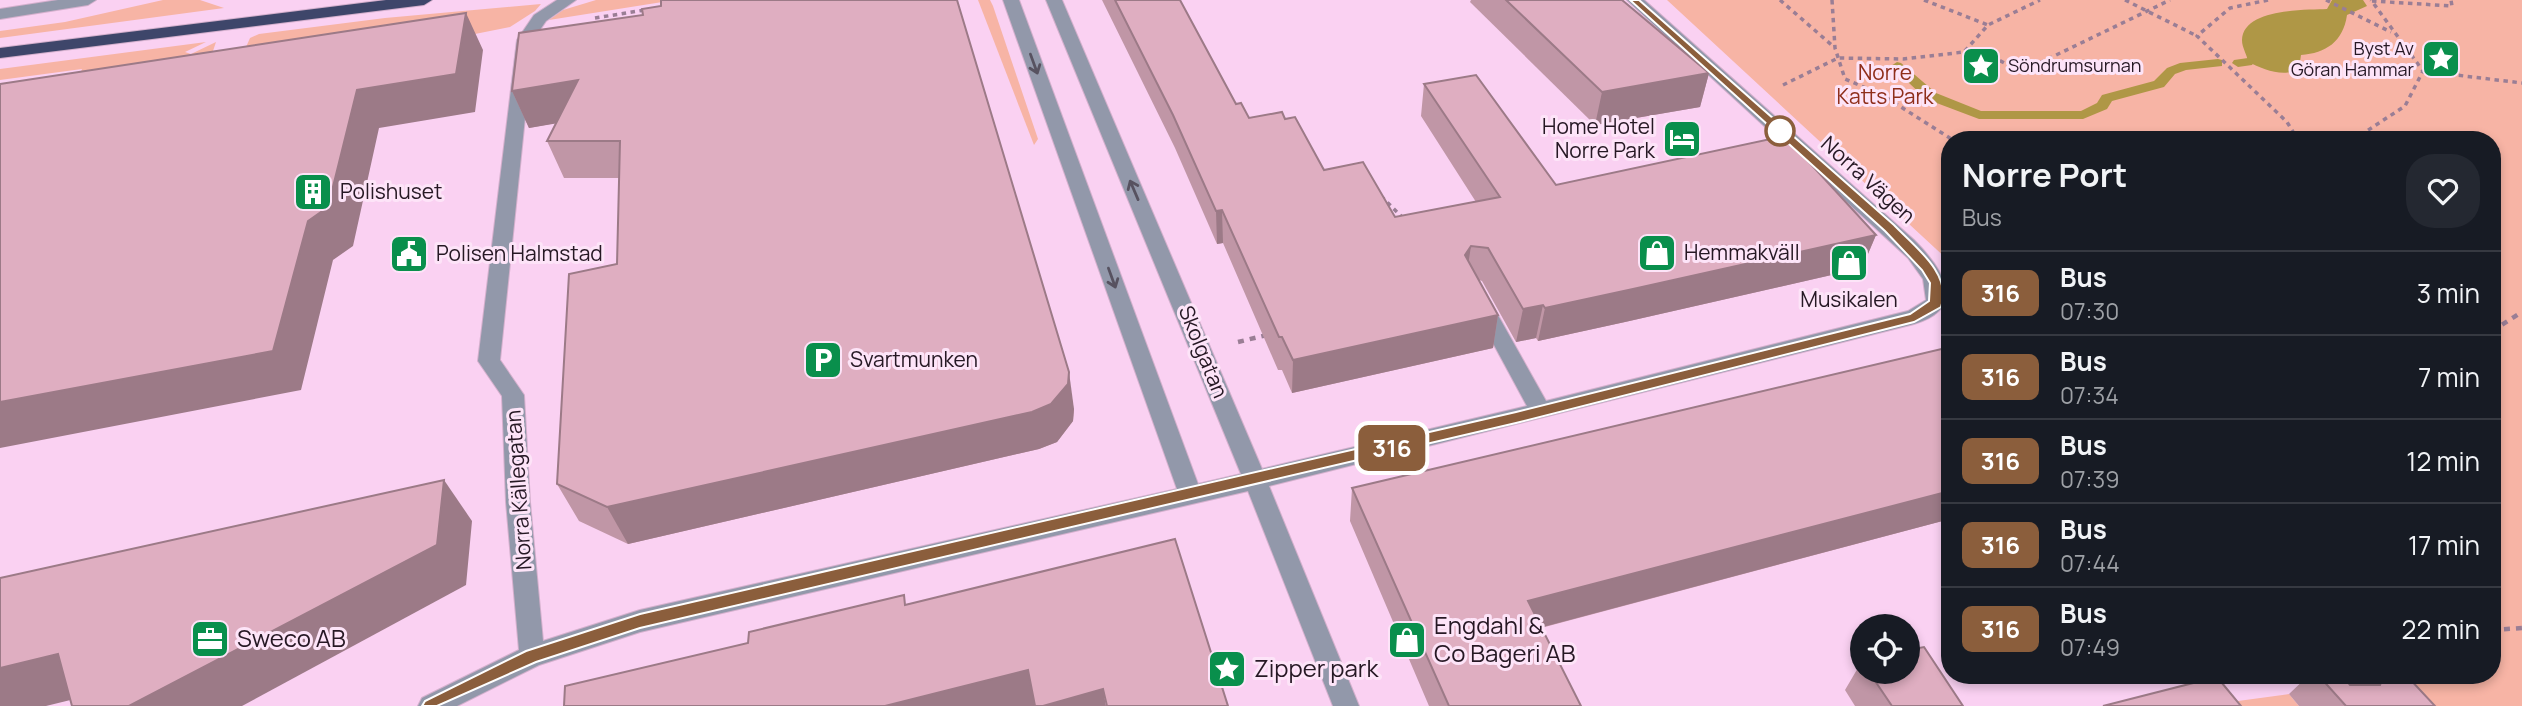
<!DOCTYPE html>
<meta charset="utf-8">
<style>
body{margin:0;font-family:Manrope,sans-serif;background:#242831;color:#f1f3f6;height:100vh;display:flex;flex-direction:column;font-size:26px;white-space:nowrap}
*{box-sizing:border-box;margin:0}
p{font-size:23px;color:#9ea1a6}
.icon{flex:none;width:38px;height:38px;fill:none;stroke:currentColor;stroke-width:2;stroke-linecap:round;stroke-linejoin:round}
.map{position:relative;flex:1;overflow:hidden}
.drawer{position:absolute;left:1941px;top:131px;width:560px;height:553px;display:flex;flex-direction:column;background:#171b24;border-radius:28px;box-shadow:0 4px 10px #0003}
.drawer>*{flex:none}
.badge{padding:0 14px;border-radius:10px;font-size:24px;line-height:46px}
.tools{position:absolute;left:1850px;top:614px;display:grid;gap:14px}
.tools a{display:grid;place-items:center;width:70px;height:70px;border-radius:50%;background:#171b24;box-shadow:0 4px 10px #0003;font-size:35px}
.map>.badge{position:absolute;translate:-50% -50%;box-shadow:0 0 0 4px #fff}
.round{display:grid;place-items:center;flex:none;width:74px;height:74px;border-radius:28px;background:#242831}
.headline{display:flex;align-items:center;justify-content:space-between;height:119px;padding:0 21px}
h1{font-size:33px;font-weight:700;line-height:52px}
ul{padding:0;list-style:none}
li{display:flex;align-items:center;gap:21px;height:84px;padding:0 21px;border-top:2px solid #363941}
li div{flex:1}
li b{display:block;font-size:26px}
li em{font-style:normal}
li .badge{min-width:77px;font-weight:700;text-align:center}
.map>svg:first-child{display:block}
</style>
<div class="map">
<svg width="2522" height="706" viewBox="0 0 2522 706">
<rect width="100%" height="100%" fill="#fad1f2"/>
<g fill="#f7b4a5">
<path d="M163,0H200L224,8L0,38V31L65,22Z"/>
<path d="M596,0H675L549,20L563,10Z"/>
<path d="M978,0H990L993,6L1038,139L1034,145Z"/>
<path d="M1667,0H2522V706H2386L2341,682L2334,676H2492V140H1950L1949,261Z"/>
<path d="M541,4L535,11L510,27L455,38L240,61L250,38L259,34L385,18Z"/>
<path d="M206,42L185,52L191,54L216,42L212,54L77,82L82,69L0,80V69Z"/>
<path d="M2289,694L2299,706H2201Z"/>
</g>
<path fill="#af9746" d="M2332,0H2363L2367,6L2347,15C2343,42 2326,53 2301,55L2299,69C2283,78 2263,69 2248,62C2247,54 2242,48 2242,40C2243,8 2306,10 2327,9Z"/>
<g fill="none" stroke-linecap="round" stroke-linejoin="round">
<g fill="#af9746" fill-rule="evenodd">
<path d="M2248,58L2254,62L2252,65L2238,67L2232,63L2234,60Z"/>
<path d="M2218,59L2222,60V66L2186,70L2175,74L2164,87L2112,101L2107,109L2083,119H1979L1926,99L1891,66L1897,62L1901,63L1936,93L1981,111H2081L2097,103L2102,95L2154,81L2167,68L2180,63Z"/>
</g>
<defs>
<g id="minor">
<path d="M58,0H96L88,5L0,19V9Z"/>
<path d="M557,0H576L546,21L533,40L500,360L524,395L530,502L543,641L640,610L1177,489L1003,0H1019L1198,484L1241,474L1046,0H1062L1262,469L1527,406L1473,306L1476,301H1490L1546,401L1908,311L1926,300L1923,279L1908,258L1627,0H1644L1914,240C1942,268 1969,308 1914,324L1269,486L1359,706H1333L1248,491L640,632L539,665L457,706H418L422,698L519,650L506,502L502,396L478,361L517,40L534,15Z"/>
</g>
<path id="highway" d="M386,0H432L424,5L0,58V48Z"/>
</defs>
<use href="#minor" stroke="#d4b0cd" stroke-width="2"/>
<use href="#highway" stroke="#d4b0cd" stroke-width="2"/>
<g stroke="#9a7e95" stroke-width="3.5" stroke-dasharray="4.5 4.5" stroke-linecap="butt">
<path d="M1780,0L1834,47"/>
<path d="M1832,0L1835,48L1845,79L1882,95L1953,140"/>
<path d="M1924,0L1988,25"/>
<path d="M2125,0L2197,36"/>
<path d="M2268,0L2230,8L2197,36L2287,122L2298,140"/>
<path d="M2326,0L2391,32"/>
<path d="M2372,1L2452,6L2451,0"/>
<path d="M595,18L645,10"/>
<path d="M1965,53L1995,58L2021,72L2170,0"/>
<path d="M2423,71L2522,83"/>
<path d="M1783,85L1838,58L1903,59L1964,52L1988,25L2040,0"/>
<path d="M2353,140L2405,106L2423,71L2371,0"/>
<path d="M1381,196L1405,220"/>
</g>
<g stroke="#9a7e95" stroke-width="4.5" stroke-dasharray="6 6" stroke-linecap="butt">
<path d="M2492,331L2522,312"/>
<path d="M1238,342L1267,335"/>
<path d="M2492,630L2522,628"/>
</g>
<use href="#minor" fill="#9298aa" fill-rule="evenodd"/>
<use href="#highway" fill="#3e466a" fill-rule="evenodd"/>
</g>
<g fill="#c096a6">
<path d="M1102,0H1180L1236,104L1249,118L1285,119L1324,170L1395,217L1476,202L1421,116L1424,84L1556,185L1876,235L1862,268L1625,322L1538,341L1536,338L1516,342L1482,281L1479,280L1498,315L1493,348L1292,393L1282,370H1278L1223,243L1217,244L1175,148Z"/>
<path d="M1471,0H1622L1709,73L1700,107L1595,125L1470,2Z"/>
<path d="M519,33L1074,409L1073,421L1057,442L1039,449L628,544L579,521L557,484L617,264L619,178H564L547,141L556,123L529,128L512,91Z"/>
<path d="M1950,347V519L1541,628L1581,706H1429L1350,521L1352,488Z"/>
<path d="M1862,661V672H1908L1963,706H1855L1845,690Z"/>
<path d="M2308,676H2343L2344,678L2347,676H2407L2435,706H2299L2289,694Z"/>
</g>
<g fill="#9c7a87">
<path d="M466,13L483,50L475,112L379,128L353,246L333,260L301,390L0,448V402L308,221L357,90Z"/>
<path d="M1709,73L1700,107L1595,125L1602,92Z"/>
<path d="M578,80L594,117L529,128L512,91Z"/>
<path d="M1222,210L1223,243L1217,244L1216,211Z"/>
<path d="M1876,235L1862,268L1625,322L1538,341L1545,308Z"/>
<path d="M1471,246L1466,279L1465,255Z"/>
<path d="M1543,305L1536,338L1516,342L1523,309Z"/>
<path d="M1498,315L1493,348L1292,393L1293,360Z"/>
<path d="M1069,372L1074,409L1073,421L1057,442L1039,449L628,544L607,507Z"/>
<path d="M444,480L472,521L466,585L242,706H129Z"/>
<path d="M1950,491V519L1520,633L1528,601Z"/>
<path d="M58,654L103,692L46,706H0V668Z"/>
<path d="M1028,670L1036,706H885Z"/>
<path d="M1103,689L1106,706H1043Z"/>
</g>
<g fill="#dfaec1" stroke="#9c7a87" stroke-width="2">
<path d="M661,0H957L1069,372L1068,384L1051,404L1032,412L607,507L557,484L569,274L617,264L620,141H547L578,80L512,91L519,33L643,15L642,9L661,6Z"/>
<path d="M1115,0H1180L1236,104L1241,103L1249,118L1282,112L1285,119L1295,117L1324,170L1363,162L1395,217L1500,197L1424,84L1476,75L1556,185L1785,136L1876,235L1633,289L1545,308L1543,305L1523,309L1488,248L1471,246L1465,255L1498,315L1293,360L1282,337H1279L1222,210L1216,211L1173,115Z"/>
<path d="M1506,0H1622L1709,73L1602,92Z"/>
<path d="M466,13L456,74L357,90L328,207L308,221L273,351L0,402V84Z"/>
<path d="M1950,347V491L1528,601L1581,706H1449L1352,488Z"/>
<path d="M444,480L437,545L129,706H72L58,654L0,668V578Z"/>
<path d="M1175,539L1228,706H1107L1103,689L1043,706H1035L1028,670L885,706H564L565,686L748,643L749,632L904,595L905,605Z"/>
<path d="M1924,647L1963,706H1892L1869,672H1908V650Z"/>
<path d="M2319,676H2343L2350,685H2380L2382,680L2378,676H2407L2435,706H2346Z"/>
<path d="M2217,677L2241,706H2103Z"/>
</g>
<defs><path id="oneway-shaft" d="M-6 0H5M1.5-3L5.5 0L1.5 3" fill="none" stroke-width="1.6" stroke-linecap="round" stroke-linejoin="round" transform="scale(1.75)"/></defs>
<g stroke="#575260">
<use href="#oneway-shaft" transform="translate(1034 64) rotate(70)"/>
<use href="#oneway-shaft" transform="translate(1134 190) rotate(-113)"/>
<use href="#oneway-shaft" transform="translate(1112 278) rotate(70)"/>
</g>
<path fill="#8b5e3c" stroke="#fff" stroke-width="2" d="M1630,0H1639L1894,225C1914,246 1953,274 1941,307L1914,322L1516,423L640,628L536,662L437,706H422L425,701L526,651L640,614L1516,412L1910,314L1929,301L1930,283L1922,270L1885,231Z"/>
<defs>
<symbol id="sight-square" viewBox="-11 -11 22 22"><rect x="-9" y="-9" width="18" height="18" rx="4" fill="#098f4c" stroke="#fde4f8"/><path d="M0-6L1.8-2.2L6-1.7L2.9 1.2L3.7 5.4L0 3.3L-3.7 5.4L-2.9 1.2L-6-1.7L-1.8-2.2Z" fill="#fff"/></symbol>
<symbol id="hotel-square" viewBox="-11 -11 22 22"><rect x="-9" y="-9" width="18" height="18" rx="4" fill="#098f4c" stroke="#fde4f8"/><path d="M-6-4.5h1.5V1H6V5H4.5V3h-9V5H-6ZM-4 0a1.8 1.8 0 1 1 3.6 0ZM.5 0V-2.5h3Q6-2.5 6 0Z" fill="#fff"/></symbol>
<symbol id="building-square" viewBox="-11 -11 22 22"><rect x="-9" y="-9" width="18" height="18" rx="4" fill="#098f4c" stroke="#fde4f8"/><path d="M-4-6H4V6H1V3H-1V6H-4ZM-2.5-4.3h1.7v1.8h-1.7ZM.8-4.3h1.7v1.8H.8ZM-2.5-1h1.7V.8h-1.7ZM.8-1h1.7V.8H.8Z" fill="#fff"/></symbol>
<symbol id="shop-square" viewBox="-11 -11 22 22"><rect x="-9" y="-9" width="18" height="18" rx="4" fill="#098f4c" stroke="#fde4f8"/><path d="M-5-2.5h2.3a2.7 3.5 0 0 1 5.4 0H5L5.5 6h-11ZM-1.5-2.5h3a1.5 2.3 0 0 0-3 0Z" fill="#fff"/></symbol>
<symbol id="civic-square" viewBox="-11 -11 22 22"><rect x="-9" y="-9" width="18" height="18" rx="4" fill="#098f4c" stroke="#fde4f8"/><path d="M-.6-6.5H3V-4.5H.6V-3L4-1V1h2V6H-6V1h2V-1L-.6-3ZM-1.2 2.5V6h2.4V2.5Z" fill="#fff"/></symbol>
<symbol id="parking-square" viewBox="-11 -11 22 22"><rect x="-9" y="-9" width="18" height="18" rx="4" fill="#098f4c" stroke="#fde4f8"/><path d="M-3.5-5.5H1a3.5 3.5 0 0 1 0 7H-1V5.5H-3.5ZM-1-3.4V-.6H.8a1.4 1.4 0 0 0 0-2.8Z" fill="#fff"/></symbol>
<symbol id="office-square" viewBox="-11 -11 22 22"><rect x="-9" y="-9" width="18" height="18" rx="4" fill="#098f4c" stroke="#fde4f8"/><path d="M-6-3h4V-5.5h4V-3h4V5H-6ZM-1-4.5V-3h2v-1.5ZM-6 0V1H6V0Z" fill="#fff"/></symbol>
</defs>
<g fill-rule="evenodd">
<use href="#sight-square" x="2419" y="37" width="44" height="44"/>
<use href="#sight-square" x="1959" y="44" width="44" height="44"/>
<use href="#hotel-square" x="1660" y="117" width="44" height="44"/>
<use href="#building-square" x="291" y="170" width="44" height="44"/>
<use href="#shop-square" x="1635" y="231" width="44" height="44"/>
<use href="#civic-square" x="387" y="232" width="44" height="44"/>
<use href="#shop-square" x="1827" y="241" width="44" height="44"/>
<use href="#parking-square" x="801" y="338" width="44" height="44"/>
<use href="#office-square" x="188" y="617" width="44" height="44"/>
<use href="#shop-square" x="1385" y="618" width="44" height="44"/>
<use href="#sight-square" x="1205" y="647" width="44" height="44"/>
</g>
<circle fill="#fff" stroke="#8b5e3c" stroke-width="3.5" cx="1780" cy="131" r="14"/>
<g text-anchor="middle" stroke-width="6" stroke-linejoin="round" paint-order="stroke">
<g font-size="18" fill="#261824" stroke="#fde4f8" text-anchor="end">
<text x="2414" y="55">Byst Av<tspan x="2414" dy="21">Göran Hammar</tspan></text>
<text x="2008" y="72" text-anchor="start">Söndrumsurnan</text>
</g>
<g font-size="21" fill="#8f2e1b" stroke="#fde4f8">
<text x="1885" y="80">Norre<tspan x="1885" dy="24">Katts Park</tspan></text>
</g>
<g font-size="21" fill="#261824" stroke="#fde4f8" text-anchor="start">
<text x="1655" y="134" text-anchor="end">Home Hotel<tspan x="1655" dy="24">Norre Park</tspan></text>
<text x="340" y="199">Polishuset</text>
<text x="1684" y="260">Hemmakväll</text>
<text x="436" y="261">Polisen Halmstad</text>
<text x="1849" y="307" text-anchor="middle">Musikalen</text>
<text x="850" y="367">Svartmunken</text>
</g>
<g font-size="21" fill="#261824" stroke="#fde4f8">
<text transform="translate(1868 180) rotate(42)" y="7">Norra Vägen</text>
<text transform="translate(1203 352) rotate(68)" y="7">Skolgatan</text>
<text transform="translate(519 490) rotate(-94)" y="7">Norra Källegatan</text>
</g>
<g font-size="24" fill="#261824" stroke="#fde4f8" text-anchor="start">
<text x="1434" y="634">Engdahl &amp;<tspan x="1434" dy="28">Co Bageri AB</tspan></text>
<text x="237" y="647">Sweco AB</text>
<text x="1254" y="677">Zipper park</text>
</g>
</g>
</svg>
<div class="tools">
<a><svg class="icon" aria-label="locate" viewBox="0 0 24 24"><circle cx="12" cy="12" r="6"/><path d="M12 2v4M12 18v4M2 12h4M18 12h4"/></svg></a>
</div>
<b class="badge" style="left:1392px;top:448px;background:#8b5e3c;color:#fff">316</b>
<section class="drawer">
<div class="headline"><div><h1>Norre Port</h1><p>Bus</p></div><a class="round"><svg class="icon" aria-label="heart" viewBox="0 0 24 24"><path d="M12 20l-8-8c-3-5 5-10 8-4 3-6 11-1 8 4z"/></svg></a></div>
<ul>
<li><span class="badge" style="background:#8b5e3c;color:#fff">316</span><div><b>Bus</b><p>07:30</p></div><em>3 min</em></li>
<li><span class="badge" style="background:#8b5e3c;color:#fff">316</span><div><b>Bus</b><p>07:34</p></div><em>7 min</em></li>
<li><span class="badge" style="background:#8b5e3c;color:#fff">316</span><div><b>Bus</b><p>07:39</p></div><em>12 min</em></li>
<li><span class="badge" style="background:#8b5e3c;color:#fff">316</span><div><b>Bus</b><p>07:44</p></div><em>17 min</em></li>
<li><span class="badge" style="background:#8b5e3c;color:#fff">316</span><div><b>Bus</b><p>07:49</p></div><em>22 min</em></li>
</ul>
</section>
</div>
